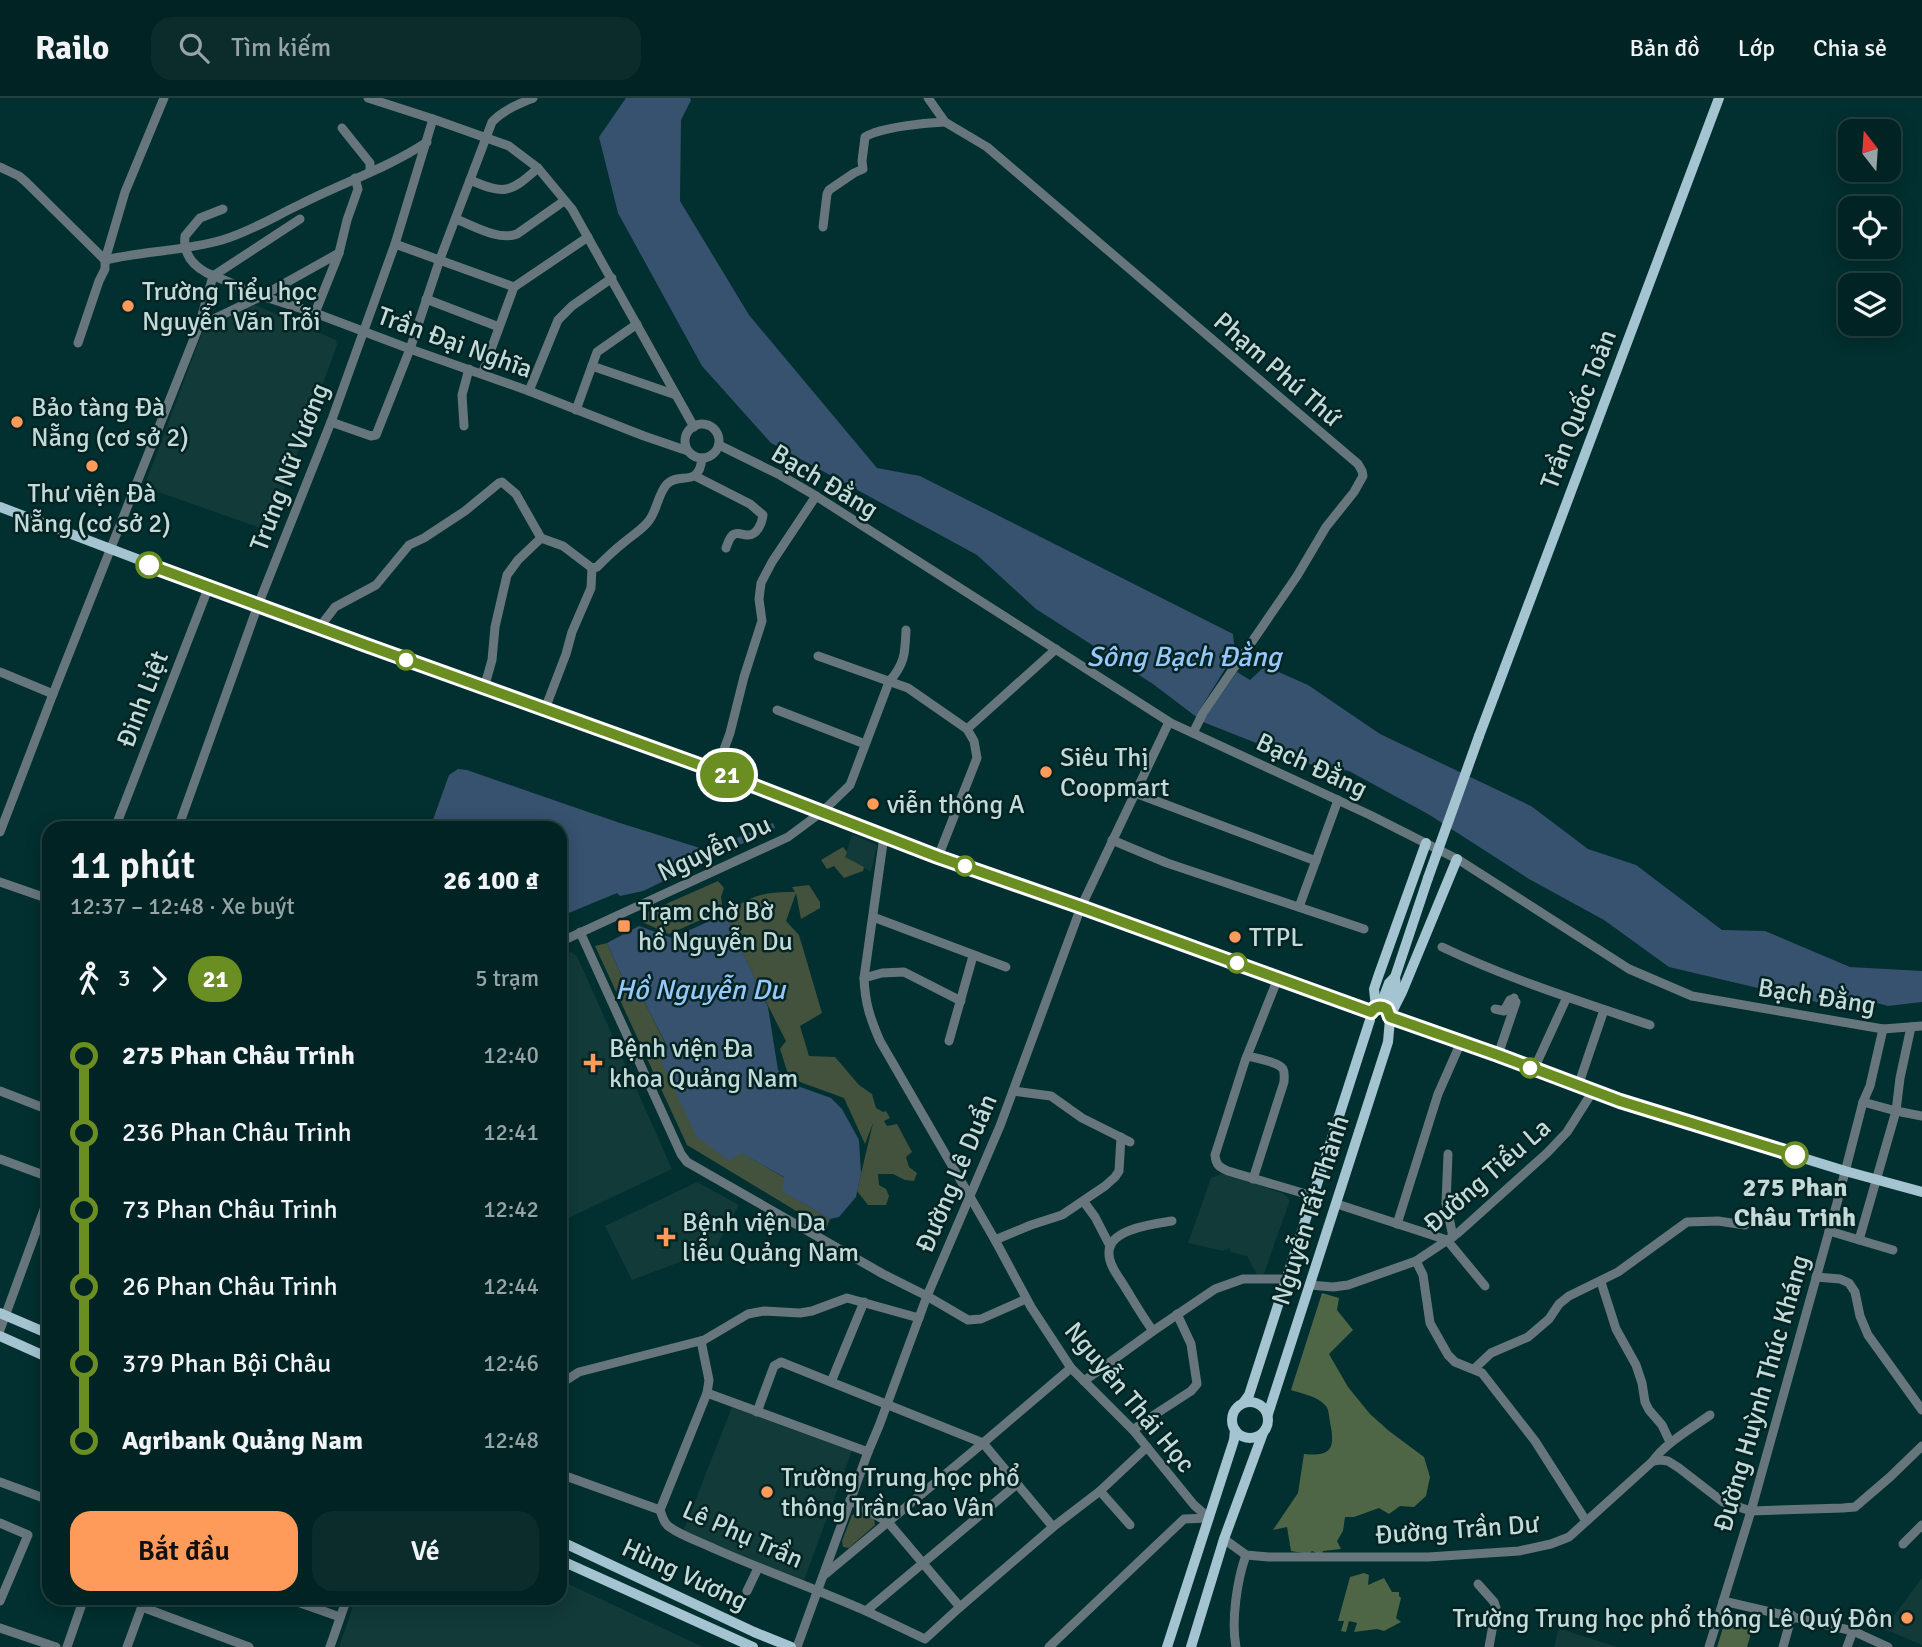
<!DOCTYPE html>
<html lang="vi">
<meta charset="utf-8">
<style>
body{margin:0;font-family:Signika,sans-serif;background:#0c2b2b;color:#f1f3f6;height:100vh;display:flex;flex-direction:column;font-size:26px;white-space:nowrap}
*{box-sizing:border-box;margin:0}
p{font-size:23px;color:#96a4a6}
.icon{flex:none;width:38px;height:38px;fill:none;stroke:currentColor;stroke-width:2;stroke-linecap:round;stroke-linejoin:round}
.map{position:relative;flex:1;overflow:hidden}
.details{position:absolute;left:42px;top:723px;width:525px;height:784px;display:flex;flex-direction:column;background:#022323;border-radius:21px;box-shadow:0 4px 18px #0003,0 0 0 2px #234041}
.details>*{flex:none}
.badge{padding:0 14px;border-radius:23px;font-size:24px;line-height:46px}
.needle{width:46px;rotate:343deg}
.controls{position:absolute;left:1838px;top:21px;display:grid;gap:14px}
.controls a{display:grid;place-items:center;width:63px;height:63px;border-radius:14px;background:#022323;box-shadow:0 4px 18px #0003,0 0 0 2px #234041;font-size:35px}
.map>.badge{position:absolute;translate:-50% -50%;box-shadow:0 0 0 4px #fff}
.legs{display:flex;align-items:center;gap:10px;height:77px;padding:0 28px;font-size:23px}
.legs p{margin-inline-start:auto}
.head{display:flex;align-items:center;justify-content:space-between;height:119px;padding:0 28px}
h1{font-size:38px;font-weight:600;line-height:52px}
.cta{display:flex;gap:14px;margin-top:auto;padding:14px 28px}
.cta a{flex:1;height:80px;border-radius:21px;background:#ff9b5a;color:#111;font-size:28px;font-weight:600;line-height:80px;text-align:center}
.cta a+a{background:#0c2b2b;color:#f1f3f6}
ul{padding:0 28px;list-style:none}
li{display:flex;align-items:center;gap:24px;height:77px;font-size:26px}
li i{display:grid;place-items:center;width:10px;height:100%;margin:0 9px;background:currentColor}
li i::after{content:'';width:18px;height:18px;margin:-9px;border:5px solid;border-radius:50%;background:#022323}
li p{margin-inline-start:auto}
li:first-child i{background:linear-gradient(#0000 50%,currentColor 0)}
li:last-child i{background:linear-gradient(currentColor 50%,#0000 0)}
header{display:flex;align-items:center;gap:42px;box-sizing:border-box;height:98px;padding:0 35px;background:#022323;border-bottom:2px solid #234041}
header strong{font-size:33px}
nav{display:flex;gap:38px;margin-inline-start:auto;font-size:24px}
.search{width:490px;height:63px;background:#0c2b2b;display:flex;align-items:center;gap:18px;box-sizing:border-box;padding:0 24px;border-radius:21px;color:#96a4a6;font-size:26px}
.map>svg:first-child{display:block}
</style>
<header>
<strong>Railo</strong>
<div class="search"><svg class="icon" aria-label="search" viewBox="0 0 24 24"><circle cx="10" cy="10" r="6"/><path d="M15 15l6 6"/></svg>Tìm kiếm</div>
<nav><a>Bản đồ</a><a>Lớp</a><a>Chia sẻ</a></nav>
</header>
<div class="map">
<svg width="1922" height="1549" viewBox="0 0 1922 1549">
<rect width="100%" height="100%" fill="#022f2f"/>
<g fill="#113a39">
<path d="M253,206L336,242L337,247L269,433L144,389L202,235Z"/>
<path d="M852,736L877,747L871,774L845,759Z"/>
<path d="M571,854L577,858L672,1071L560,1124V859Z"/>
<path d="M1225,1075L1284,1096L1290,1102L1262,1181L1257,1177L1247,1158L1231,1154L1229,1150L1223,1153L1188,1145L1211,1080Z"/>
<path d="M697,1084L739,1107L715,1151L632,1182L605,1128Z"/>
<path d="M732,1309L852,1353L804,1482L682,1436Z"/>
<path d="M1922,1480V1547L1884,1531Z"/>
<path d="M560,1482L703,1549H339L356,1500H560Z"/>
<path d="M1559,1530L1579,1537L1618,1549H1554Z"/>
</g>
<g fill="#43523d">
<path d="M843,749L847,754L845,759L864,769L863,773L844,780L834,768L827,771L821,762Z"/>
<path d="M718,783L724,790L721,799L723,812L669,836L642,824L641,817Z"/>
<path d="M809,787L820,804V810L801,821L796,795L786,823L799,837L822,915L800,928L809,958L835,959L859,987L872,996L876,1010L883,1014L886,1013L890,1020L884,1023L887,1028L897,1026L912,1054L906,1059L909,1069L917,1075L914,1083L905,1082L893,1076H878L879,1087L886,1091L889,1098L886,1107H868L857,1093L873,1025L865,1046L844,1000L800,984L788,976L780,951L786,943L759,890L725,816C750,798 764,793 795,794L792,789Z"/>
<path d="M607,845L633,903H644L668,951L740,1054L785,1080L783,1093L830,1121L826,1131L687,1047L595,848Z"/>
<path d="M860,1413L874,1420L875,1427L849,1450L843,1449L842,1443L852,1417Z"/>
</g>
<g fill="#4f6646">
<path d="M1322,1195L1339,1200L1337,1212L1353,1232L1329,1256L1348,1289L1370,1316L1389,1333L1424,1359L1430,1379L1426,1398L1414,1409L1400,1408L1389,1416L1379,1410L1354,1419H1345L1343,1433L1337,1443L1341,1451L1323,1453L1321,1457L1312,1453L1309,1456L1291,1453L1287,1429L1273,1432L1298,1395L1304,1356C1333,1359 1335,1349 1330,1324C1329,1319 1329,1312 1326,1308C1317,1298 1303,1296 1291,1292Z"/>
<path d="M1364,1475L1369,1477L1368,1487L1384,1480L1392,1494H1399V1498L1401,1500L1396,1520L1401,1524L1384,1533L1377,1531L1354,1534L1357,1525L1349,1523L1346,1534L1341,1533L1344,1523H1338L1350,1479Z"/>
<path d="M1728,1514L1755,1522L1747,1549H1717Z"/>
</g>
<g fill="#37526f">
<path d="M626,0H690L691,2L681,22L680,103L749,217L877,370L920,378L1233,536L1235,555L1199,613L1206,618L1237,574L1250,582L1265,568L1308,587L1380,636L1531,708L1588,751L1636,767L1722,832L1765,833L1850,869L1922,873V904L1888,908L1854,899L1825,906L1669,869L1604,822L1529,781L1428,716L1349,673L1309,666L1203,624L1153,586L1036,511L977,457L771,345L702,268L618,115L599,39Z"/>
<path d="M458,671L467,672L620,725L700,750L703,754L773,725L775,730L643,793L620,798L617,795L564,817L560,806V730H430L449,677Z"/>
<path d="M725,816L768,909L778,972L792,986L831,1000L842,1011L859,1042L861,1075L856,1099L839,1119L830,1121L782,1093L784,1079L741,1055L729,1063L696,1038L660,961L668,950L644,903H633L607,845L639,828L672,840Z"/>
</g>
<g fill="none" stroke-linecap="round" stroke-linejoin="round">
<g stroke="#66767c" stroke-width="9">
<path d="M368,0L433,21L509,48L538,70L572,111L694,329"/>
<path d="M928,0L945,24L987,49L1358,366L1362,373L1363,378L1354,394L1326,429L1297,478L1203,615L1193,635"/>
<path d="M342,30L370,65V73"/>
<path d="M0,69L19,78L26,84L105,162L125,94L164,0"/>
<path d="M470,82C505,97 510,95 538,70"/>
<path d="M223,111L200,120L185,138C183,155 192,167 207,175L262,198L315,215L410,251L529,293L644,338L688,353"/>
<path d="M456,121C474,128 499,143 517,136L564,103"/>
<path d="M823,129L827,96L829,92L854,75L863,71L862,63L865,39C881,29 925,25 945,24"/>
<path d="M395,146L514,189"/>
<path d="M426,201L499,229"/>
<path d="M315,215L339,155L347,122L358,91L355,80"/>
<path d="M199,228L262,198L339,155"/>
<path d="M78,245L99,183L105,171V162C144,153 184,153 222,142C250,134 275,118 301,106C342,85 388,70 427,44"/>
<path d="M592,268L676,297"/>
<path d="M482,276L514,189L588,139"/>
<path d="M529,293L558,222L572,208L612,180"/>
<path d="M576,312L597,254L637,226"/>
<path d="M331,324L371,338L376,337L410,251L440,161L492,24C503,12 519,6 533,0"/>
<circle cx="702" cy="343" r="17"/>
<path d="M464,328L462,297L469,271"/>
<path d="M719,347L780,377L816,398L1171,625L1370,717L1459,762L1629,871L1692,898L1883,931L1922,928"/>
<path d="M695,378L750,406L763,417C762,425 757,438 747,437C742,437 739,434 735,436C730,437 728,445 726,450"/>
<path d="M319,530L335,509L376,487L409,447L424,440L465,413L499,385L502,384L516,396L541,440L563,448L592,470L597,469C605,461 613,453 622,446C630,439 640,433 647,425C657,415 657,397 667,386C680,373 699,391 702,360"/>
<path d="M818,558L908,590L967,631L974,643L977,660L938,759"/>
<path d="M0,574L53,596"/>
<path d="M484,590L492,562L495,529L507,477L518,462L541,440"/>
<path d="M545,611L566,556L572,534L591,490L592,470"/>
<path d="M777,612L865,646"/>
<path d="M967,631L1056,551"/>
<path d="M716,673L730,635L744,579L762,523L759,501L761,485L772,464L816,398"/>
<path d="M1135,695L1316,763"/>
<path d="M115,730L209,488"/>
<path d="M178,730L258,507L331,324L395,146L433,21"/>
<path d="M0,734L53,596L199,228L213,178L300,121"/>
<path d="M884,738L864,880C865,905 870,920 880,943L995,1142L1031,1209L1071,1270L1133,1332L1194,1407L1209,1420"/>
<path d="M1112,742L1167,765L1364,831"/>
<path d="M0,784L49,801"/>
<path d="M1299,809L1338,702"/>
<path d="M873,819L1006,869"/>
<path d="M580,834L681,1056L687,1064L883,1176L927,1198L968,1222L981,1221L1026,1201"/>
<path d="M560,844L788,739L823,713L850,687L889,584C905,565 905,556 906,532"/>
<path d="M1442,849C1509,881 1579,903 1650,927"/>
<path d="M864,880L882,875L904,874L961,903"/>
<path d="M1278,880L1245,963L1215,1057C1216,1067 1219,1069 1228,1073L1313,1098"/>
<path d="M1495,911L1504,913L1510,902L1512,903L1514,900"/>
<path d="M949,943L973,858"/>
<path d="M1498,957L1516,904L1512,903"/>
<path d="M1247,958C1255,960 1279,964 1283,971C1285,975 1284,980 1284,984L1253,1081"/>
<path d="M1534,971L1567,899"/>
<path d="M1578,988L1604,912"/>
<path d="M0,993L49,1012"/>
<path d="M1013,993L1051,998L1082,1020L1130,1044"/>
<path d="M1863,1004L1896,1013L1922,1018"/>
<path d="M1448,1056L1446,1105L1453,1139"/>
<path d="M0,1061L49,1079"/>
<path d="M1084,1104L1095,1119L1110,1148"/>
<path d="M1337,1106L1447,1142L1485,1188"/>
<path d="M1397,1126L1438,996L1461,944"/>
<path d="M1829,1133L1893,1152"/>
<path d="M995,1142L1031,1127L1062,1117L1105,1088L1115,1079L1119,1073L1121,1039"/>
<path d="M1859,1142L1896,1013L1900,980L1911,929"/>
<path d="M1416,1163L1423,1177L1430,1225L1448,1257L1455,1264L1482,1275L1535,1343L1586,1423"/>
<path d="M1816,1179L1840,1181L1849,1185L1855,1194L1860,1218L1868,1237L1922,1312"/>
<path d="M1601,1184L1616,1231L1636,1267L1642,1285L1645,1304L1649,1312L1662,1327L1670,1344"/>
<path d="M1310,1187L1333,1189L1348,1187L1416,1163L1458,1135L1547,1055L1567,1034L1593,993"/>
<path d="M0,1232L49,1098"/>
<path d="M1153,1233C1142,1218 1133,1202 1123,1186C1118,1178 1109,1167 1109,1156C1107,1131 1154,1126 1172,1123"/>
<path d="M1474,1271L1491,1255L1528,1239L1549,1221L1559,1206L1569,1198L1618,1174L1687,1124L1718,1123L1745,1127"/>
<path d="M1084,1283L1153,1233L1215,1191L1243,1181H1286"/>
<path d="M831,1284L864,1204"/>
<path d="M560,1286L579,1274L704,1242L748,1216L764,1213L800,1215L812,1213L847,1200L919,1220"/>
<path d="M707,1295L868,1354"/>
<path d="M757,1314L774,1268L781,1264L983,1345L1053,1429"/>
<path d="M1133,1332L1151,1319L1191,1293L1197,1286L1191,1246L1177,1216"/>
<path d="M1653,1363C1664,1346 1692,1330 1710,1317"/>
<path d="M560,1376L660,1412"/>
<path d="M0,1384L49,1402"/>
<path d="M1100,1393L1130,1427"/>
<path d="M850,1402L888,1424L960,1509"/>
<path d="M660,1412C663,1420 664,1426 671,1430C684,1439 701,1444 715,1451C765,1473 816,1491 866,1513L1017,1386"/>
<path d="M660,1412L707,1295L709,1282L701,1243"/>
<path d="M0,1425L28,1437L0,1503"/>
<path d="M1224,1441L1246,1457L1269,1459H1428L1519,1453L1551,1446L1569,1439L1653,1363L1660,1362L1668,1363L1679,1370L1723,1404L1751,1413L1843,1410L1855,1409L1890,1379L1922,1348"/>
<path d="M1903,1446L1922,1427"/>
<path d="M823,1478L983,1345L1071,1270"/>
<path d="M1478,1486L1494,1504L1496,1510L1489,1549"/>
<path d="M747,1493L758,1470"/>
<path d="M286,1500L340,1519"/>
<path d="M1723,1503L1853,1533L1888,1549"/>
<path d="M142,1509L249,1549"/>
<path d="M866,1513L925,1541L960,1509L1053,1429L1100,1393L1147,1349"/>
<path d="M0,1530L56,1549"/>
<path d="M67,1549L84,1500"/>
<path d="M127,1549L145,1500"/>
<path d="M330,1549L347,1500"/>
<path d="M797,1549L868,1354L879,1328L927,1198L1000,1028L1081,809L1169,624"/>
<path d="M1049,1549L1184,1421L1209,1420"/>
<path d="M1236,1549C1231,1523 1237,1482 1246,1457"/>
<path d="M1709,1549L1751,1413L1837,1105L1863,1004L1870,988L1883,931"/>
<path d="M1783,1549L1792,1517"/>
<path d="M1847,1549L1853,1533"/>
</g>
<g stroke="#a3c4d0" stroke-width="10">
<path d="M0,409L319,530L716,673L938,759L1081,809L1371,914"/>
<path d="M1479,638L1719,0"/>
<path d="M1395,879L1428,780"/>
<path d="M1376,909L1374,891L1378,879L1426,745"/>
<path d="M1380,909L1389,885L1395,879L1396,888L1391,903"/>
<path d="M1389,914L1394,910L1402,894L1457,761"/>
<path d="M1390,919L1498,957L1620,1003L1845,1073L1922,1094"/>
<path d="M0,1215L49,1236"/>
<path d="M0,1238L49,1260"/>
<circle cx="1250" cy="1322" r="18"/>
<path d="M1244,1304L1249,1297L1370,922"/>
<path d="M1268,1316L1388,944L1390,921"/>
<path d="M560,1443L754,1534L791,1549"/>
<path d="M560,1462L753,1549"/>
<path d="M1167,1549L1234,1342L1235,1332"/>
<path d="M1191,1549L1224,1441L1263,1335"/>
</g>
<path stroke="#a3c4d0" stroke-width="10" d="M1428,780L1479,638"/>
</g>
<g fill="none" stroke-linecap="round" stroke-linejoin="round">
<defs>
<path id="line-1" d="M149,467L366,547L716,673L938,759L1081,809L1371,914C1375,908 1381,907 1387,911L1390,919L1498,957L1620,1003L1795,1057"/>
</defs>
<use href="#line-1" stroke="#fff" stroke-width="16"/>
<use href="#line-1" stroke="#6b8e23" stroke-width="10"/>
</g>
<g fill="#ff9b5a" stroke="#042424" stroke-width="2.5">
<circle cx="128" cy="208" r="7"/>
<circle cx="17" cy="324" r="7"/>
<circle cx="92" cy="368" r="7"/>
<circle cx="1046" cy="674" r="7"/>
<circle cx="873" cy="706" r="7"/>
<rect x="617" y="821" width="14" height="14" rx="3.5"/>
<circle cx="1235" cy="839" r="7"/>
<path d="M589.5 954.5h7v7h7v7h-7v7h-7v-7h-7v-7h7z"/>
<path d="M662.5 1128.5h7v7h7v7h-7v7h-7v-7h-7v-7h7z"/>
<circle cx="767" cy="1394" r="7"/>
<circle cx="1907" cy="1520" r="7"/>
</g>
<g fill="#fff" stroke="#6b8e23" stroke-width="3.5">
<circle cx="149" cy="467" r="12"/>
<circle cx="406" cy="562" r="9"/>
<circle cx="965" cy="768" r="9"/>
<circle cx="1237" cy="865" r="9"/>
<circle cx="1530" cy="970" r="9"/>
<circle cx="1795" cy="1057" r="12"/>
</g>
<g text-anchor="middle" stroke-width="5" stroke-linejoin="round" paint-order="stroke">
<g font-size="26" fill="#c4dad9" stroke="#042424" text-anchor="start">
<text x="142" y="202">Trường Tiểu học<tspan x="142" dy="30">Nguyễn Văn Trỗi</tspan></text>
<text x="31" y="318">Bảo tàng Đà<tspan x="31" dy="30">Nẵng (cơ sở 2)</tspan></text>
<text x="92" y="404" text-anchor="middle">Thư viện Đà<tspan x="92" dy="30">Nẵng (cơ sở 2)</tspan></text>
<text x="1060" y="668">Siêu Thị<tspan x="1060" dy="30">Coopmart</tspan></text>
<text x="887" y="715">viễn thông A</text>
<text x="638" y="822">Trạm chờ Bờ<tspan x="638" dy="30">hồ Nguyễn Du</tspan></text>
<text x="1249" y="848">TTPL</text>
<text x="609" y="959">Bệnh viện Đa<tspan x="609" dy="30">khoa Quảng Nam</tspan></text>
<text x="682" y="1133">Bệnh viện Da<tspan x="682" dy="30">liễu Quảng Nam</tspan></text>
<text x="781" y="1388">Trường Trung học phổ<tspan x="781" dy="30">thông Trần Cao Vân</tspan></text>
<text x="1893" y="1529" text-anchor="end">Trường Trung học phổ thông Lê Quý Đôn</text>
</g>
<g font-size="26" fill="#c4dad9" stroke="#042424">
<text transform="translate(455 244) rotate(20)" y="9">Trần Đại Nghĩa</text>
<text transform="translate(1278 271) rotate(41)" y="9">Phạm Phú Thứ</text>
<text transform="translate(1578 311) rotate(-69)" y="9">Trần Quốc Toản</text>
<text transform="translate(289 369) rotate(-69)" y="9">Trưng Nữ Vương</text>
<text transform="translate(825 383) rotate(31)" y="9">Bạch Đằng</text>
<text transform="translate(142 601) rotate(-69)" y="9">Đinh Liệt</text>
<text transform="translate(1312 667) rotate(25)" y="9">Bạch Đằng</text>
<text transform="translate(714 750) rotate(-25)" y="9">Nguyễn Du</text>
<text transform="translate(1817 898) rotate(9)" y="9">Bạch Đằng</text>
<text transform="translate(956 1075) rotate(-67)" y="9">Đường Lê Duẩn</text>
<text transform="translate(1487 1077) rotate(-41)" y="9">Đường Tiểu La</text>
<text transform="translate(1310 1112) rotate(-72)" y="9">Nguyễn Tất Thành</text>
<text transform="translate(1761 1295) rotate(-74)" y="9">Đường Huỳnh Thúc Kháng</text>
<text transform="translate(1130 1299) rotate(50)" y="9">Nguyễn Thái Học</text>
<text transform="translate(1457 1431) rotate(-4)" y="9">Đường Trần Dư</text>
<text transform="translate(743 1436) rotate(24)" y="9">Lê Phụ Trần</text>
<text transform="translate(685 1476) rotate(25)" y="9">Hùng Vương</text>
</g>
<g font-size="26" font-weight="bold" fill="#c4dad9" stroke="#042424">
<text x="1795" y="1098">275 Phan<tspan x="1795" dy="30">Châu Trinh</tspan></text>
</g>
<g font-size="28" font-style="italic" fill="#98c8fa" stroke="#042424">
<text x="1184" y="568">Sông Bạch Đằng</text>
<text x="700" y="901">Hồ Nguyễn Du</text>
</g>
</g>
</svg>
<div class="controls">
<a><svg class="needle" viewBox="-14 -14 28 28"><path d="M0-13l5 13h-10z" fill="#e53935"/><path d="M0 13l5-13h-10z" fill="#96a4a6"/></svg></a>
<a><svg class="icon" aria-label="locate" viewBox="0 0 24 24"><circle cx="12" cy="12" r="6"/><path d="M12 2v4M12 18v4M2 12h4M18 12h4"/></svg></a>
<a><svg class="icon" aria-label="layers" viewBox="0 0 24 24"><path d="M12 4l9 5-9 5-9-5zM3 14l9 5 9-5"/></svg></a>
</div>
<b class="badge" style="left:727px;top:677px;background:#6b8e23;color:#fff">21</b>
<section class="details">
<div class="head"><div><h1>11 phút</h1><p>12:37 – 12:48 · Xe buýt</p></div><b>26 100 ₫</b></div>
<div class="legs"><svg class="icon" aria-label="walk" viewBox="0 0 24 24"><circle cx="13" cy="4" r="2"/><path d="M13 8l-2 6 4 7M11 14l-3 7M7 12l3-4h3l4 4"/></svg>3<svg class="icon" aria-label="forward" viewBox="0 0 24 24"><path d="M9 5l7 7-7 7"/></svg><b class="badge" style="background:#6b8e23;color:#fff">21</b><p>5 trạm</p></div>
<ul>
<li><i style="color:#6b8e23"></i><b>275 Phan Châu Trinh</b><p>12:40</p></li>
<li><i style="color:#6b8e23"></i><span>236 Phan Châu Trinh</span><p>12:41</p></li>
<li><i style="color:#6b8e23"></i><span>73 Phan Châu Trinh</span><p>12:42</p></li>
<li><i style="color:#6b8e23"></i><span>26 Phan Châu Trinh</span><p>12:44</p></li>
<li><i style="color:#6b8e23"></i><span>379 Phan Bội Châu</span><p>12:46</p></li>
<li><i style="color:#6b8e23"></i><b>Agribank Quảng Nam</b><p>12:48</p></li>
</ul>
<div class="cta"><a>Bắt đầu</a><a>Vé</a></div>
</section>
</div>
